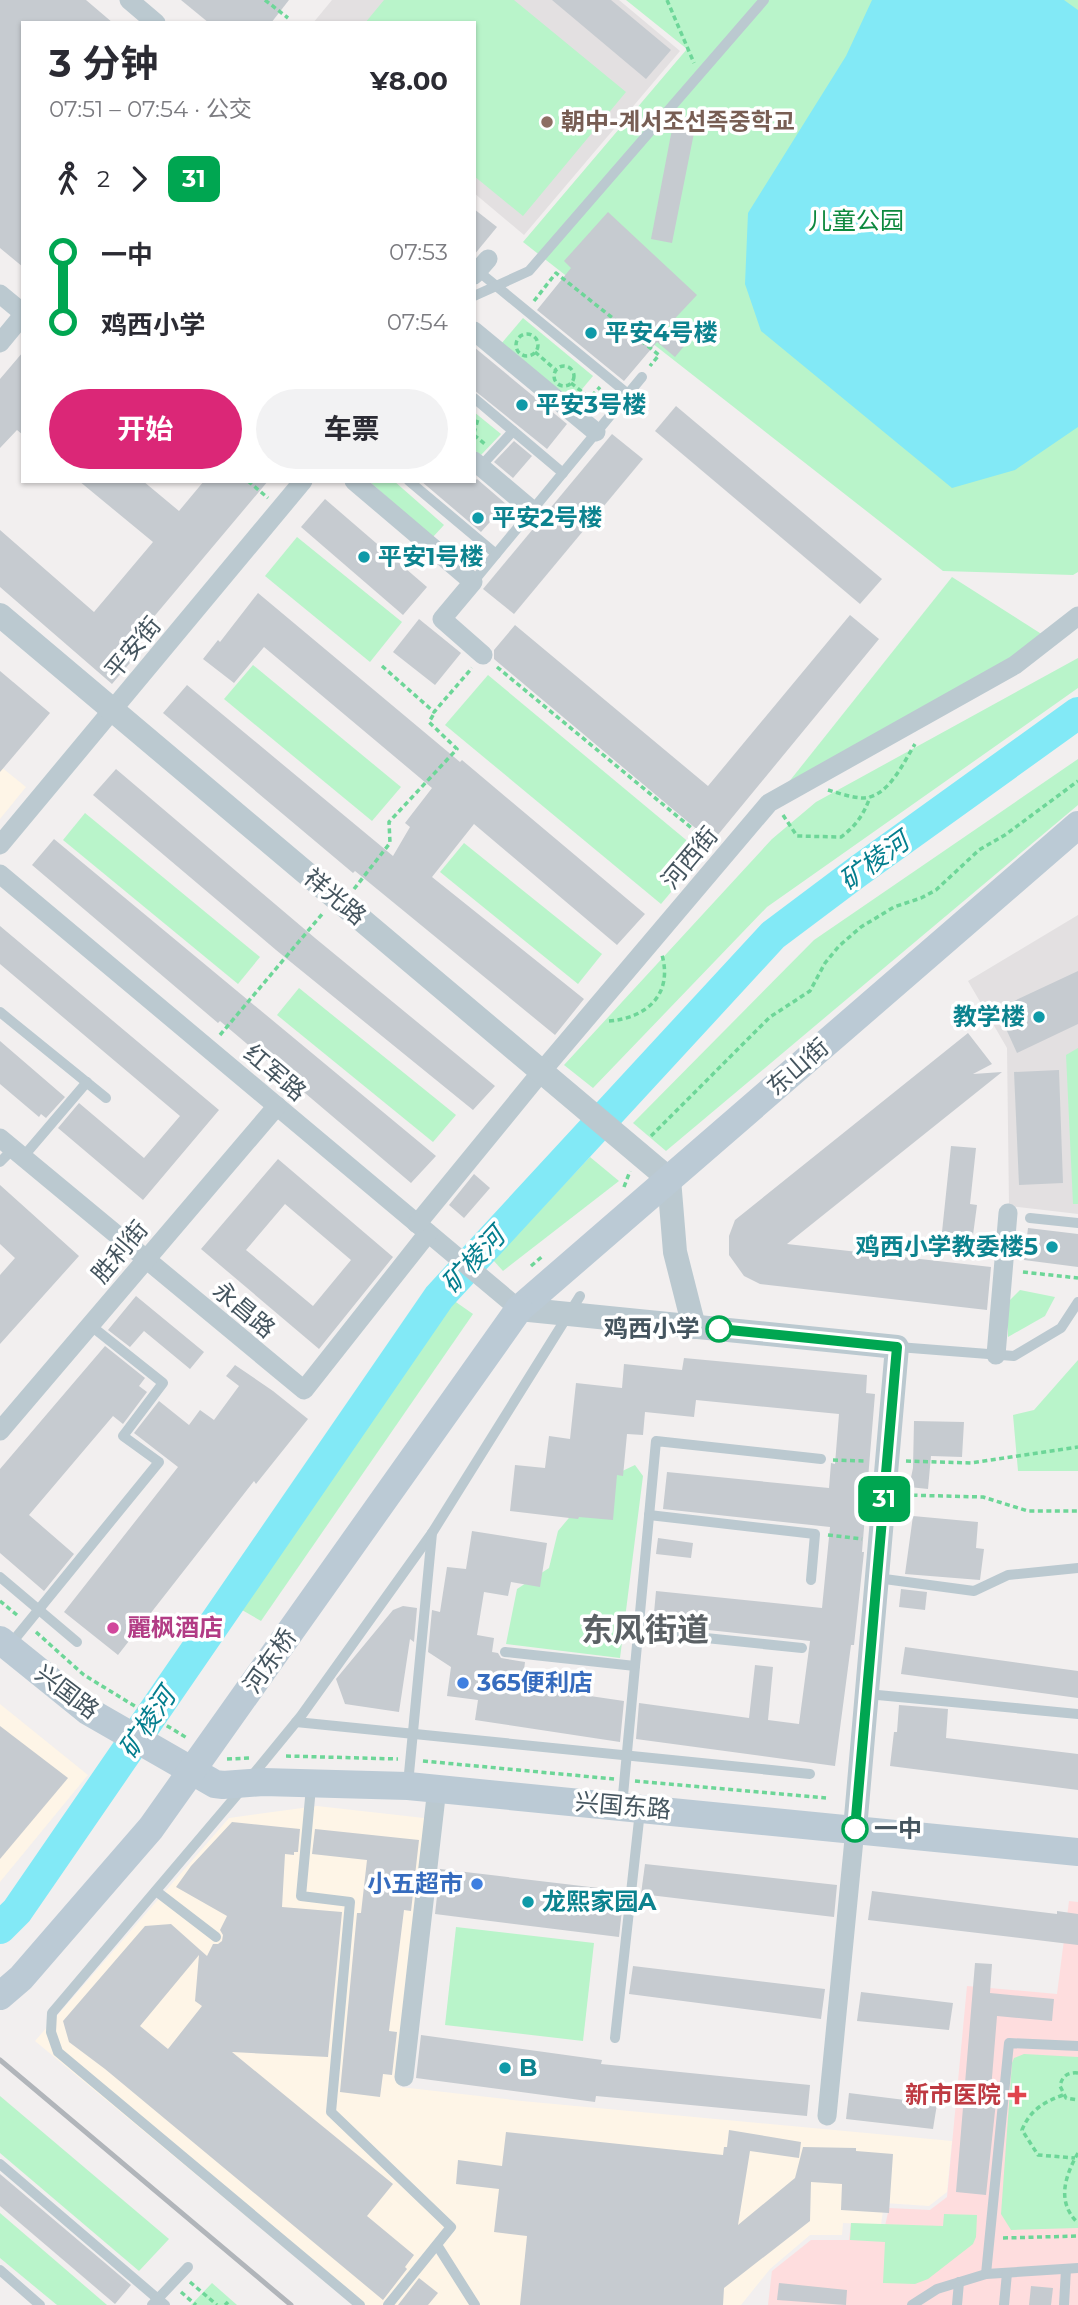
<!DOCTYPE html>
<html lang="zh">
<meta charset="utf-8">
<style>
body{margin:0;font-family:Montserrat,"Noto Sans SC","Noto Sans KR",sans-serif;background:#f2f2f3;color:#2b2b33;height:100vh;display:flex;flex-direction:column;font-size:26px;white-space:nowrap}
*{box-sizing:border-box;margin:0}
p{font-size:23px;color:#7c7c81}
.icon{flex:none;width:38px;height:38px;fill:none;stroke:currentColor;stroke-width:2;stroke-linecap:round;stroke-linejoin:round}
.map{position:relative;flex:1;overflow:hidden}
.sheet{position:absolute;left:21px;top:21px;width:455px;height:462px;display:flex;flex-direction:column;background:#fff;border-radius:0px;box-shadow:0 2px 5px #0004}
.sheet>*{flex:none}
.badge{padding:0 14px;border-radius:10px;font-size:24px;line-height:46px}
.map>.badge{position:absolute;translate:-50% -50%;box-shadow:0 0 0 4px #fff}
.legs{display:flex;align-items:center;gap:10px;height:77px;padding:0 28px;font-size:23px}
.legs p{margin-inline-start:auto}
.summary{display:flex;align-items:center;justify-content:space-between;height:119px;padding:0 28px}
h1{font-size:38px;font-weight:700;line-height:52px}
.primary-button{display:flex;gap:14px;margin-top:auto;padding:14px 28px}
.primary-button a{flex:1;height:80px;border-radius:42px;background:#db2777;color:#fff;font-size:28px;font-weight:700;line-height:80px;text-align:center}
.primary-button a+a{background:#f2f2f3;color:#2b2b33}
ul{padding:0 28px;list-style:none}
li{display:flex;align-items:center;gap:24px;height:70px;font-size:26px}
li i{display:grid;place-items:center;width:10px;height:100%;margin:0 9px;background:currentColor}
li i::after{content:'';width:18px;height:18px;margin:-9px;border:5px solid;border-radius:50%;background:#fff}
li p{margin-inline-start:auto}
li:first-child i{background:linear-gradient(#0000 50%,currentColor 0)}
li:last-child i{background:linear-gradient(currentColor 50%,#0000 0)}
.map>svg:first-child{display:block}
</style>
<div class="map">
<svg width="1078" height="2305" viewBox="0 0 1078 2305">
<rect width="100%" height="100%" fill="#f2efef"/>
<g fill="#fef5e7">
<path d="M0,766L26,787L0,819Z"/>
<path d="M0,1704L88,1775L0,1882Z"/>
<path d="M317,1806L433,1819L400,2087L522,2101L952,2141L947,2192L929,2206L884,2203L881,2225L843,2223L842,2235H810L770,2269L741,2305H353L35,2041L229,1818Z"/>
</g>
<g fill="#e3e0e1">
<path d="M332,0H619L680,51L524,235L474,193V23H313Z"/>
<path d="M1078,915V1214L1009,1206L1007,1048L968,981Z"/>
</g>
<path fill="#feddde" d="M1069,1901L1078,1902V2305H768L772,2271L811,2240H849L851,2223L885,2226L889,2208L930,2210L947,2197L967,1986L1057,1994Z"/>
<g fill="#b9f4ca">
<path d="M384,0H514L626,92L523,216L474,176V23H365Z"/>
<path d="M626,0H1078V572L1073,575L943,571L523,242L687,49Z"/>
<path d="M523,318L593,376L572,401L501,344Z"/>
<path d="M474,412L501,434L481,455L474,450Z"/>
<path d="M369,481H394L444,525L432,538Z"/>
<path d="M297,537L402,622L370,662L265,576Z"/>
<path d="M952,577L1043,635L1008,663L788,783Z"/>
<path d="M1078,658V688L767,907L593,1088L564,1065L772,839L816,802Z"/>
<path d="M253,665L401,787L372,821L224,699Z"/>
<path d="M488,675L703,854L661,904L445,725Z"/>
<path d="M1078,759V805L666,1151L633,1123L814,940Z"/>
<path d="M85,813L260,957L238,984L63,840Z"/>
<path d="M464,843L602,954L578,984L440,872Z"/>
<path d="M299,988L456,1115L433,1142L277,1015Z"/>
<path d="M1078,1048V1204H1073L1066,1055Z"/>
<path d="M590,1157L619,1181L503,1271L493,1260Z"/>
<path d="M1020,1290L1055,1297L1045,1316L1008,1337V1302Z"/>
<path d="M453,1300L473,1314L261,1621L242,1610Z"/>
<path d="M1078,1360V1471H1018L1013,1415L1034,1410Z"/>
<path d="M635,1465L643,1476L620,1658L506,1644L517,1589L549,1568L558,1531L599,1482Z"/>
<path d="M456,1927L594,1943L583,2041L445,2025Z"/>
<path d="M1024,2054L1078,2057V2228L1011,2230L1001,2214L1012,2063L1014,2058Z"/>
<path d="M0,2096L169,2239L139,2271L0,2153Z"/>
<path d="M0,2213L107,2305H57L0,2258Z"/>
<path d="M944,2214L977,2215L976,2237L973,2244L928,2279L915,2284L883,2283L885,2242L850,2240L851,2223L943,2226Z"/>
<path d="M212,2283L237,2305H191Z"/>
</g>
<path fill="#82e9f6" d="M872,0H1064L1078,10V427L1015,470L952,488L761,331L745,284L748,213L846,56Z"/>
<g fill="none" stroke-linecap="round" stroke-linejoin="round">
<path stroke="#82e9f6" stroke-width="32" d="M0,1928L17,1911L439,1297L773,935L857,872L1078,713"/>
</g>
<g fill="#c6cbd0" fill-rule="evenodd">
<path d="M0,0H86L113,23H23V267L0,248Z"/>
<path d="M181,0H289L271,23H209Z"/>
<path d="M552,0H611L671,50L646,79Z"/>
<path d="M672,129L694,133L672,243L651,239Z"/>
<path d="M474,209L497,227L474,255Z"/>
<path d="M608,212L697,295L666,328L685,345L675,357L657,342L624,381L537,310L571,268L564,261Z"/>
<path d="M474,347L567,424L547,449L474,390Z"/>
<path d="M23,352V435L17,430L0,448V379Z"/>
<path d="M676,406L882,579L860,604L655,431Z"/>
<path d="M612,434L643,459L514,614L483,589Z"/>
<path d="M514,441L532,456L513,478L494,462Z"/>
<path d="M477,479L506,504L481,532L421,481H475Z"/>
<path d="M79,481H143L179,511L204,481H268L131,644L140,651L112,684L0,587V530L94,612L153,542Z"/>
<path d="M325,499L427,587L403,615L301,527Z"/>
<path d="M258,593L460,762L462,760L645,914L617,945L474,824L432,877L584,999L555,1035L355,871L353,873L163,713L187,685L393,856L410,827L405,823L432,788L264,647L234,683L203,659L218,640L220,642Z"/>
<path d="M850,615L879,639L712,842L494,659V650L515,625L708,786Z"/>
<path d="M419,619L461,653L435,685L393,652Z"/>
<path d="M0,671L50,713L0,772Z"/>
<path d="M116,769L315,938L495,1086L473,1110L276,950L93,795Z"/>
<path d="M54,839L436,1156L411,1183L220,1021L218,1023L32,865Z"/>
<path d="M0,926L219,1110L143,1200L58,1128L79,1103L144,1158L180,1116L0,964Z"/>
<path d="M1078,971V1024L1017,1053L997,1009Z"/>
<path d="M968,1033L992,1064L973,1074L1002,1072L787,1244L991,1267L987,1310L760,1284L744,1276L729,1255V1236L735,1220Z"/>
<path d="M0,1041L65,1097L46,1118L41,1114L39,1117L0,1084Z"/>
<path d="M1059,1070L1063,1183L1019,1185L1014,1072Z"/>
<path d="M951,1146L976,1148L970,1204L977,1205L973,1235L942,1232Z"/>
<path d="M278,1159L393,1257L319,1349L201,1249ZM285,1204L351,1260L313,1306L246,1250Z"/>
<path d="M474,1174L490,1188L464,1218L449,1205Z"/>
<path d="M0,1185L79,1256L0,1344V1275L15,1258L0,1244Z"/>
<path d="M1028,1228L1078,1234V1267L1024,1260Z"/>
<path d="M136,1296L204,1352L190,1369L144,1331L130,1347L108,1330Z"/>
<path d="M105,1346L145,1378L139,1386L147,1392L123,1424L113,1416L29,1515L74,1554L44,1591L0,1553V1469Z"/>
<path d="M684,1358L867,1375L866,1393L875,1394L862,1552H864L854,1645H851L835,1766L636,1739L639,1703L749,1718L755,1665L773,1667L768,1720L799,1724L810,1641L653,1624L656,1591L822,1608L830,1527L663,1509L667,1472L829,1488L831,1463L835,1464L839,1414L696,1400L694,1417L645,1412L643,1435L627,1434L623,1476L617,1475L613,1520L579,1517L578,1519L510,1511L515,1465L545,1468L549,1436L570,1439L576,1383L622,1388L624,1364L682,1370Z"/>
<path d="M235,1365L273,1391L308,1419L256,1484L254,1481L118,1655L64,1612L178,1467L134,1433L159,1401L189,1425L200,1410L214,1420L239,1386L226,1376Z"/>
<path d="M914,1421L964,1422L962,1457L931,1456L928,1489L909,1487L913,1468Z"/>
<path d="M913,1516L978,1522L976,1548L984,1549L980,1580L905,1574Z"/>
<path d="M472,1531L547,1543L540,1587L511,1582L508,1596L484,1592L477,1635L494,1638L492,1652L498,1653L501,1658L525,1662L522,1686L624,1701L620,1742L475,1720L478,1700L447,1696L451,1667L428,1652L432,1610L440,1612L447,1567L466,1569Z"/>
<path d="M658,1538L693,1543L691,1558L656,1554Z"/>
<path d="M901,1589L927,1592L925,1610L899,1607Z"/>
<path d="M403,1606L417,1608L414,1642L410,1639L399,1712L345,1704L336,1679L393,1610Z"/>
<path d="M905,1647L1078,1671V1698L901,1674Z"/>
<path d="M899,1705L948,1709L946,1738L1078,1754V1790L890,1766L894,1732H897Z"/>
<path d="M0,1726L68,1778L0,1859Z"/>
<path d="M232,1822L300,1829L298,1852H294V1855L285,1854L282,1907L342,1912L328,2057L232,2052L393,2184L367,2216L414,2255L405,2267L407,2269L383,2300L105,2069L69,2042L63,2021L145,1926L171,1924L207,1956L213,1944H218L222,1941L223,1935L220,1930L227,1916L176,1887L191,1866ZM199,1955L195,2001L202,2006L168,2049L140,2026Z"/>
<path d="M315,1829L419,1840L411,1911L404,1910L389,2031L397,2032L392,2075L383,2074L380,2097L340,2092L357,1913H361L367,1860L312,1854Z"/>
<path d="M645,1864L837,1885L834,1917L641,1894Z"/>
<path d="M440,1869L624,1891L619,1937L435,1914Z"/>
<path d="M872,1891L1057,1914V1911L1078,1914V1945L868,1920Z"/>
<path d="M975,1963L992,1964L990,1993L1054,1999L1052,2021L997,2016L990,2102H996L986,2195L956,2192Z"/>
<path d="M633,1966L825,1989L821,2019L629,1994Z"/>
<path d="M861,1992L953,2003L949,2030L857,2021Z"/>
<path d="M421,2035L602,2060L601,2064L810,2085L807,2116L596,2096L595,2102L416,2078Z"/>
<path d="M849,2093L937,2104L933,2129L846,2119Z"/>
<path d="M729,2130L801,2142L799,2158L750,2151L738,2225L795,2178L803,2147L856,2148V2151L893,2154L889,2213L841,2210L842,2184L811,2182L810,2221L724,2288L723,2305H520L527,2236L494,2232L499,2189L456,2184L458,2160L502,2166L506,2132L723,2155L724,2147H727Z"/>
<path d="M0,2174L131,2285L115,2304L0,2206Z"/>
<path d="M419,2278L438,2293L428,2305H398Z"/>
<path d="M779,2283L847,2290L846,2305L777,2300Z"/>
<path d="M1031,2286L1053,2288L1051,2305H1029Z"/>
</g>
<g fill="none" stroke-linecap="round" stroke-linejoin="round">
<g stroke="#6dd698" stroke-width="3.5" stroke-dasharray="5 3.5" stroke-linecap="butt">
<path d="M265,0L288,18"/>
<path d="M667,0L694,63"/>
<path d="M534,301L556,273L659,355L650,366"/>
<circle cx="527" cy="345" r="11"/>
<path d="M535,352L556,370"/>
<circle cx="564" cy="376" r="10"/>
<path d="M571,383L590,398"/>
<path d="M586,402L600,387"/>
<path d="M474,433L478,419"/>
<path d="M474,435L486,445"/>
<path d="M248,481L268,498"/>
<path d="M382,666L434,712L472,668"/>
<path d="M497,667L712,845"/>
<path d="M828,790C838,793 850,797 861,798C888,799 903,763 915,744"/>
<path d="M783,815L797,836L841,837C856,826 864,814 870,797"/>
<path d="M354,889L390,843L389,822L457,749L429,722L435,712"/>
<path d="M609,1021C647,1018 673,994 662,955"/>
<path d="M220,1035L323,913"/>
<path d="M651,1136L770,1017L810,991L825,963L839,946L861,927L894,907L921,898L936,890L979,850L1005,835L1078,781"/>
<path d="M624,1187L630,1171"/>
<path d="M531,1266L544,1255"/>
<path d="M1023,1272L1078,1278"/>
<path d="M833,1460L867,1461"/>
<path d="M906,1461L971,1463L1078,1447"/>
<path d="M904,1495L983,1497L1028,1511H1078"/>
<path d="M828,1535L862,1539"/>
<path d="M0,1601L17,1615"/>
<path d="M36,1632L84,1675L187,1738"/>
<path d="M286,1756L398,1759"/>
<path d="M227,1759L251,1758"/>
<path d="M423,1761L614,1779"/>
<path d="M635,1781L826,1798"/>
<path d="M1078,2073C1068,2072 1062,2076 1060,2086L1066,2098L1078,2100"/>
<path d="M1063,2095C1044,2102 1030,2110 1022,2130L1038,2155L1075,2158"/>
<path d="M1078,2153C1065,2176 1056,2202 1078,2223"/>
<path d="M1003,2238L1078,2236"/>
<path d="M190,2282L217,2305"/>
<path d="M181,2292L196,2305"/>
<path d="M225,2305L228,2302"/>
</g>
<g stroke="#bbc9d0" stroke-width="10">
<path d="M478,271L628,394"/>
<path d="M474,296L529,271L764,0"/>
<path d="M474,398L563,473"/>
<path d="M481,466L513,431"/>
<path d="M409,481L496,554"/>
<path d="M473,582L642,377"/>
<path d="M0,1012L106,1098"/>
<path d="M23,1157L87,1082"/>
<path d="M0,1162L13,1149"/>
<path d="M1030,1218L1078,1223"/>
<path d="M898,1347L1014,1356L1061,1328L1078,1302"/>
<path d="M649,1515L815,1534L811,1580"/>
<path d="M0,1577L77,1642"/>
<path d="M877,1578L974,1591L1008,1575L1078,1568"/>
<path d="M638,1631L802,1648"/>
<path d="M9,1646L159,1462L123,1436L163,1383L90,1325"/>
<path d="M505,1652L635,1666"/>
<path d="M867,1694L1078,1714"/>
<path d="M296,1722L810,1774"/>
<path d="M251,1777L301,1716L432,1533"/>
<path d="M408,1784L432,1533L580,1296"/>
<path d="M311,1787L301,1896L350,1902L331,2112L451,2227L388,2305"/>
<path d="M242,1789L52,2013L51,2032L58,2052L360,2305"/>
<path d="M622,1806L656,1441L821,1459"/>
<path d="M156,1891L216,1937"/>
<path d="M615,2038L640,1811"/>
<path d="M0,2164L165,2305"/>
<path d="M437,2245L475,2305"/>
<path d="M0,2270L40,2305"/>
<path d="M986,2274L1009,2043L1078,2046"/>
<path d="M152,2305L188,2267"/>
<path d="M912,2305L937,2289L986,2274L1078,2268"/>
<path d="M957,2305L959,2282"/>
<path d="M1004,2305L1007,2273"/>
<path d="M1064,2305L1066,2269"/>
</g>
<g stroke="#bbc9d0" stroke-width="19">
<path d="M129,0L156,23"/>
<path d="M474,275L488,259"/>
<path d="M0,294L23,313"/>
<path d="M474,331L596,432"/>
<path d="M0,343L23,315"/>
<path d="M474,461L532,510"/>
<path d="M354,481L473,582L442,619L483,655"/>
<path d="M0,845L303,481"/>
<path d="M0,874L519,1309"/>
<path d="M0,1138L304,1390L428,1233"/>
<path d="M417,1224L542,1071L769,803L1015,665L1078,616"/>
<path d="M996,1355L1008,1213"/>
<path d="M0,1431L277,1106"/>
<path d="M404,2077L437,1788"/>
<path d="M827,2116L855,1829"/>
</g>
<g stroke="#bbc9d0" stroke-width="24">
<path d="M0,615L669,1179L675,1252L694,1327"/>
<path d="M519,1309L897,1347L855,1829"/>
</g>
<g stroke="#bbcad5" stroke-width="28">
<path d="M519,1309L1078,825"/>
<path d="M0,1640L88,1711L215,1784L223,1785L263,1782L408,1786L1078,1852"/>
</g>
<path stroke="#b1b5ba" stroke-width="5" d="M0,2060L291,2305"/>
<path stroke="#bbcad5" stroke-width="28" d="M0,1996L21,1978L151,1828L519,1309"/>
</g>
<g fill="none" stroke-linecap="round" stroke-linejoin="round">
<defs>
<path id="line-1" d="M719,1329L897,1347L855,1829"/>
</defs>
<use href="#line-1" stroke="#fff" stroke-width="16"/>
<use href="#line-1" stroke="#00a651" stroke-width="10"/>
</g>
<circle fill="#8d6e63" stroke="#fff" stroke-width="2.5" cx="547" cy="122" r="7"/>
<g fill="#0f9aa8" stroke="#fff" stroke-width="2.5">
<circle cx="591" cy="333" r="7"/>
<circle cx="522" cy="405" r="7"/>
<circle cx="478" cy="518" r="7"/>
<circle cx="364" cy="557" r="7"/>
<circle cx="1039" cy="1017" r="7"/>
<circle cx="1052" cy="1247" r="7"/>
<circle cx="528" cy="1902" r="7"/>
<circle cx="505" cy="2068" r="7"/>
</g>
<g fill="#fff" stroke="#00a651" stroke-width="3.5">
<circle cx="719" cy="1329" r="12"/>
<circle cx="855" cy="1829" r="12"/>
</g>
<circle fill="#d1479c" stroke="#fff" stroke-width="2.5" cx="113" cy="1628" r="7"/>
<g fill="#3f7fe0" stroke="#fff" stroke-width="2.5">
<circle cx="463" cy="1683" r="7"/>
<circle cx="477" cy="1884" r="7"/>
</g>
<path fill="#e0444e" stroke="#fff" stroke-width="2.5" d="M1013.5 2084.5h7v7h7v7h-7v7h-7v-7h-7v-7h7z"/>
<g text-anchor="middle" stroke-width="7" stroke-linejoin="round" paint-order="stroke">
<g font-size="24" font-weight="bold" fill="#785e54" stroke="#fff" text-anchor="start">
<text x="561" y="130">朝中-계서조선족중학교</text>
</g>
<g font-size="24" fill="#0d893e" stroke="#fff">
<text x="856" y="229">儿童公园</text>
</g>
<g font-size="24" font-weight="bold" fill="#0d838f" stroke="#fff" text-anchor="start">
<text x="605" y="341">平安4号楼</text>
<text x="536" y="413">平安3号楼</text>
<text x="492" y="526">平安2号楼</text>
<text x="378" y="565">平安1号楼</text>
<text x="1025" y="1025" text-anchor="end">教学楼</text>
<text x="1038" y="1255" text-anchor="end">鸡西小学教委楼5</text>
<text x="542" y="1910">龙熙家园A</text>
<text x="519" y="2076">B</text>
</g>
<g font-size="24" fill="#45555f" stroke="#fff">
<text transform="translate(133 648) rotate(-50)" y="8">平安街</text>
<text transform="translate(690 858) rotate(-50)" y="8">河西街</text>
<text transform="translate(335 897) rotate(40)" y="8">祥光路</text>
<text transform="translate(798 1067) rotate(-41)" y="8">东山街</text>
<text transform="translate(275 1073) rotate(40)" y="8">红军路</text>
<text transform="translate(120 1252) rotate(-50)" y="8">胜利街</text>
<text transform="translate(244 1310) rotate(40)" y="8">永昌路</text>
<text transform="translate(270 1661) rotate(-55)" y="8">河东桥</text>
<text transform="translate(67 1692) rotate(37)" y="8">兴国路</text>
<text transform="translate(623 1806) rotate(5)" y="8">兴国东路</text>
</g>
<g font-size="24" font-weight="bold" fill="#45555f" stroke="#fff" text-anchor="end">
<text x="700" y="1337">鸡西小学</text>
<text x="874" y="1837" text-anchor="start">一中</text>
</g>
<g font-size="24" font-weight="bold" fill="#b23c85" stroke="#fff" text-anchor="start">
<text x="127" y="1636">麗枫酒店</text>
</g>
<g font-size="24" font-weight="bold" fill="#366cbe" stroke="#fff" text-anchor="start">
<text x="477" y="1691">365便利店</text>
<text x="463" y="1892" text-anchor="end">小五超市</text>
</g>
<g font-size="24" font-weight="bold" fill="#be3a42" stroke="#fff" text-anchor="end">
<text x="1001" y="2103">新市医院</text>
</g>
<g font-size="26" font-style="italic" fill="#047e8e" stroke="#fff">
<text transform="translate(874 861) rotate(-36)" y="9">矿棱河</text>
<text transform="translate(473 1260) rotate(-47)" y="9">矿棱河</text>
<text transform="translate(147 1723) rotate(-56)" y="9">矿棱河</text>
</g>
<g font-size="32" font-weight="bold" fill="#5b6165" stroke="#fff">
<text x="645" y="1641">东风街道</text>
</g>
</g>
</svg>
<b class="badge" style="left:884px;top:1499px;background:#00a651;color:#fff">31</b>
<section class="sheet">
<div class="summary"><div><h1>3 分钟</h1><p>07:51 – 07:54 · 公交</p></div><b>¥8.00</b></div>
<div class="legs"><svg class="icon" aria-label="walk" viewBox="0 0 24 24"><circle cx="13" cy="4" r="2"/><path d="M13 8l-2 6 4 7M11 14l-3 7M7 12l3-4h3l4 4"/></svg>2<svg class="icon" aria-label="forward" viewBox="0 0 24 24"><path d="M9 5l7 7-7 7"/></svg><b class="badge" style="background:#00a651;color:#fff">31</b></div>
<ul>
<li><i style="color:#00a651"></i><b>一中</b><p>07:53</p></li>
<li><i style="color:#00a651"></i><b>鸡西小学</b><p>07:54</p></li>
</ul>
<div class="primary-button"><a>开始</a><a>车票</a></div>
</section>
</div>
